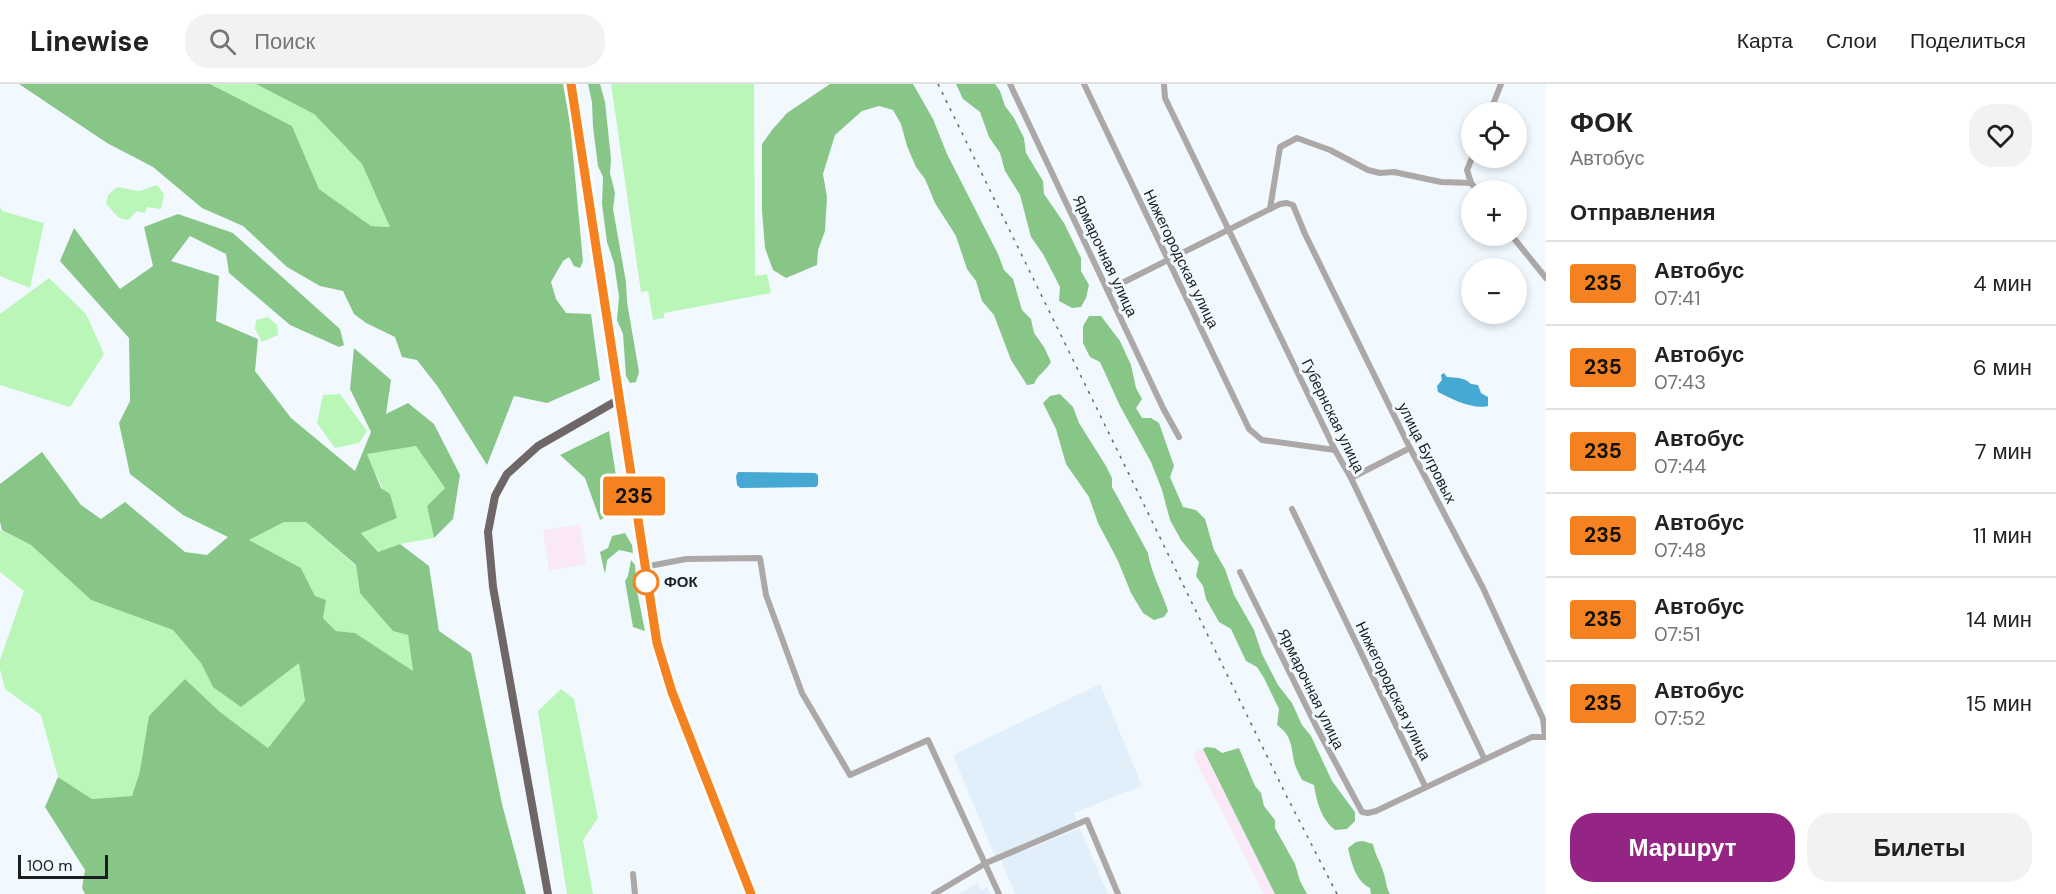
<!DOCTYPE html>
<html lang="ru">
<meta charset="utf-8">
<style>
body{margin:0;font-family:"DM Sans",sans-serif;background:#f2f2f2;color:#222;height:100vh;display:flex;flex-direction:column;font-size:22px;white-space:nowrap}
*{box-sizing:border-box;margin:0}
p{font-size:20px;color:#767676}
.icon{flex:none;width:33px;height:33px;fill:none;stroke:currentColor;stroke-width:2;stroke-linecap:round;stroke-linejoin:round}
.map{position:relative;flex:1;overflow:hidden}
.details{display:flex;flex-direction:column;background:#fff;width:510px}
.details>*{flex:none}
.badge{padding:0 12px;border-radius:4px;font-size:21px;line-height:39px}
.tools{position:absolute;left:1461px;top:18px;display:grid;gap:12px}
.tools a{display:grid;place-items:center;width:66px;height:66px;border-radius:50%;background:#fff;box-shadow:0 3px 9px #0003;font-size:30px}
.scale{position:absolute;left:18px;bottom:15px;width:90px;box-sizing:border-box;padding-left:6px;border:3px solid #1b1e20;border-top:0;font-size:16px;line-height:21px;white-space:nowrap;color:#1b1e20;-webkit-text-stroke:4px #f1f9ff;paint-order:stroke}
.map>.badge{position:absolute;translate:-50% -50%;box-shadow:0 0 0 3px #fff}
h2{padding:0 24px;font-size:22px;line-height:54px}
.round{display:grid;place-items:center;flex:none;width:63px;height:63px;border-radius:24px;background:#f2f2f2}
.overview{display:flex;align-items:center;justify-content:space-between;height:102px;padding:0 24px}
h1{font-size:28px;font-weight:700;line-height:45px}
.button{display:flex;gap:12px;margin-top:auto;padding:12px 24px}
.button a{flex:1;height:69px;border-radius:24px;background:#952585;color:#fff;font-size:24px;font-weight:700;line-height:69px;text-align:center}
.button a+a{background:#f2f2f2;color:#222}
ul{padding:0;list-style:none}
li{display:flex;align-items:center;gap:18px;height:84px;padding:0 24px;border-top:2px solid #e0e0e0}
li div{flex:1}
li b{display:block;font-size:22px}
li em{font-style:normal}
li .badge{min-width:66px;font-weight:700;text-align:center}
header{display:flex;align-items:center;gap:36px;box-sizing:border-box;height:84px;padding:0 30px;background:#fff;border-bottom:2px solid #e0e0e0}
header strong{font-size:28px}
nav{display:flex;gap:33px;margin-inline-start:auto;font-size:21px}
.search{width:420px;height:54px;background:#f2f2f2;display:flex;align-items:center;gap:15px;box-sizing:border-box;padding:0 21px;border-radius:24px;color:#767676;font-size:22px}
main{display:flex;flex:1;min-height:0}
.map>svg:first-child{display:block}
</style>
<header>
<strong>Linewise</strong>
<div class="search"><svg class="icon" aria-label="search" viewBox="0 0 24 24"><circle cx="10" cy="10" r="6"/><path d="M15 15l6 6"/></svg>Поиск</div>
<nav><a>Карта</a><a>Слои</a><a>Поделиться</a></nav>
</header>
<main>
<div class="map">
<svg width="1546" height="810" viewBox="0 0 1546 810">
<rect width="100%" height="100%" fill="#f1f9ff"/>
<g fill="#e1effb">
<path d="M1100,600L1142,702L1074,729L1078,739L995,773L953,671Z"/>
<path d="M1080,744L1108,810H1015L1001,776Z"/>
<path d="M977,799L981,806L987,803L991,810H959Z"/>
</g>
<g fill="#fae7f7">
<path d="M580,441L586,480L549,486L543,446Z"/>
<path d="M1198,665H1203L1275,810H1264L1193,671Z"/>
</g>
<g fill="#b9f6b8">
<path d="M210,0H256L314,30L362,80L391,143L371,142L319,105L292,42Z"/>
<path d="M611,0H754L755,192L767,190L771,209L664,229V234L653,236L648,207L641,208Z"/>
<path d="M157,101L164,110L161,125L147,123L145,129L137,127L128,136L119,134L106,120L108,111L117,103L139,107Z"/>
<path d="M0,122L2,127L44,139L30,204L0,192Z"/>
<path d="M49,194L86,230L104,270L70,323L0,301V230Z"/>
<path d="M268,233L277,241L278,251L262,258L255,245L256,236Z"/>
<path d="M340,310L367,347L359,359L335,364L317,339L323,311Z"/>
<path d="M416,362L445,404L427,422L434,454L400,460L378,468L361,448L397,434L366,370Z"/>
<path d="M284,438H306L356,482L360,509L408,551L413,588L355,549L336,547L323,534L315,512L301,484L249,456Z"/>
<path d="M2,446L31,461L91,516L173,546L201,579L213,603L299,578L305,617L268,664L220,628L185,595L140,687L132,712L92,715L58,693L41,631L5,605L0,585V576L24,507L0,488V447Z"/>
<path d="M561,605L574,615L598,734L583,756L593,810H567L538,627Z"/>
</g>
<g fill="#87c687" fill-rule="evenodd">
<path d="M19,0H210L292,42L319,105L371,142L390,143L362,80L314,30L256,0H563L570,39L583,177L580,184L574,182L569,173L563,177L551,198L556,215L566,229L591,230L600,296L547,319L514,312L487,381L438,303L417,276L402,273L395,253L366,239L354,230L343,207L320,202L287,183L243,142L202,124L153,83L107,59Z"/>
<path d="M588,0H600L605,18L611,75L610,89L615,109L613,125L626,198L627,218L639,288L636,298L630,299L626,292L623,250L617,236L619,213L614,179L607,158L602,120L603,93L598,82L593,43L592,18Z"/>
<path d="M830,0H913L933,35L947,70L998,170L1004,186L1013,195L1022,226L1031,235L1034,249L1044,263L1051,278C1046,287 1038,290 1034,300L1027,301L1011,276L994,231L982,217L976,197L967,185L956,152L935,119L925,95L916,83L907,62L901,40L893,26L879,22L862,27L835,51L823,90L827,113L825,147L818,166L817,181L786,194L773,186L765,164L762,127V60L772,46L787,29Z"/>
<path d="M956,0H995L1000,7L1005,22L1014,34L1024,54L1026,69L1043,97L1044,110L1064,139L1081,174V187L1089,201L1086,214L1081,223L1072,224L1059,217L1060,203L1043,170L1031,153L1020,111L1005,87L1000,69L989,53L980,28L963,15Z"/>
<path d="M178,130L233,149L340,245L344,261L339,263L290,241L229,189L226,170L190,152L171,177L219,192L216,237L258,255L255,287L291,334L355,387L371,348L350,305L354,264L391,296L386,330L408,319L434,340L460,391L453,435L434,454L427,422L445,404L416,362L367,370L381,404L390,410L397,434L361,449L378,468L400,460L429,482L439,547L471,569L502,720L526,810H85L82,804L85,786L45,723L58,693L92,715L132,712L140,687L149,632L185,595L220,628L268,664L305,617L299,579L241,623L213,603L201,579L173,546L91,516L31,461L2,446L0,438V400L42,368L81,421L101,435L125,418L185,468L207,471L228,453L183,431L130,390L119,339L130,317L129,254L60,177L74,144L120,205L153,182L144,143ZM284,438H306L356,481L360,509L393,547L408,551L413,587L355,549L336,547L323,534L326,516L315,512L301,484L249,456Z"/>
<path d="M1089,232H1101L1120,257L1131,281L1136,304L1142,315L1136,324L1142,334H1151L1159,339L1174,382L1170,393L1183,423L1196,426L1205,435L1214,466L1225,485L1234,511L1254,546L1262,570L1278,601L1292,619L1302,641L1311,652L1332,697L1355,728V737L1347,745L1335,746C1321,735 1317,719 1314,701L1302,696C1299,690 1295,683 1294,677C1291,660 1291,651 1277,641L1279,625L1264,594L1257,583L1246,577L1231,545L1219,538L1206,515L1203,502L1196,492L1199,478L1181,456L1170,436L1162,406L1151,378L1120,322L1100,278L1090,273L1083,259V242Z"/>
<path d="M1060,310L1073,323L1079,339L1106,382L1112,394V403L1148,469C1151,489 1162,508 1168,527L1164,533L1154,536L1143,529L1131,509L1118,477L1098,439L1089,413L1066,380L1056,345L1043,319L1050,312Z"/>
<path d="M609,347L621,424L600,436L585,394L560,371Z"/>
<path d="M625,449L632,461L633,469L619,466L607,476L605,490L600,468L608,464L612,452Z"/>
<path d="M631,476L635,481L637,507L645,547L633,543L625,497L628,492Z"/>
<path d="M1206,663L1215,664L1222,669L1239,664L1255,702L1261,709L1264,722L1275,736V744L1295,780L1300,797L1307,810H1275L1203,665Z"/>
<path d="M1363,757L1373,760C1375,771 1381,779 1384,790C1386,797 1386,803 1390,810H1371L1370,804C1355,796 1352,780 1348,764L1356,758Z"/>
</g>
<g fill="#45a9d3">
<path d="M1444,289L1447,293C1456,294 1464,293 1471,300L1478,301L1481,309L1488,313V322C1474,326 1451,315 1438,308L1437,302L1442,296L1441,291Z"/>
<path d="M738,388L815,389L818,391V401L816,403L740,404L737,401L736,392Z"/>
</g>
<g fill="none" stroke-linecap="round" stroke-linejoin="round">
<g stroke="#aca8a8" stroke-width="6">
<path d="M1010,0L1163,324L1179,353"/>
<path d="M1084,0L1249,345L1262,356L1335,366"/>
<path d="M1164,0L1165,14L1335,366L1351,394L1484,674"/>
<path d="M1490,28L1501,0"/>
<path d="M1471,99L1467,86L1472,74"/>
<path d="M1270,125L1280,63L1297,54L1330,66L1368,86L1380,89L1394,88L1441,98L1471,99L1477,106"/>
<path d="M1512,152L1546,194"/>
<path d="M1108,206L1280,120L1287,119L1293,121L1305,150L1410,364L1483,504L1543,635L1545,653"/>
<path d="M1351,394L1410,364"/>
<path d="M1292,425L1425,702"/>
<path d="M644,483L686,475L760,474L766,511L802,609L850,691L928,656L999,810"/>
<path d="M1240,488L1317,644L1362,728L1368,729L1376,727L1532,653H1546"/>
<path d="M633,790L635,810"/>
<path d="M934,810L986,779L1087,736L1118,810"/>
</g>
<g stroke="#6e6667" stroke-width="8">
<path d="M573,0L604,223L657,559L672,608L751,810"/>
<path d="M548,810L493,503L488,448L495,412L507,390L538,362L618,316"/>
</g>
<path stroke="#64696c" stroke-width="1.5" stroke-dasharray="3 6" stroke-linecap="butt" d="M938,0L1286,711L1337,810"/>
</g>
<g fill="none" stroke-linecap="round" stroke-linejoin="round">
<defs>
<path id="line" d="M571,0L657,559L672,608L751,810"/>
</defs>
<use href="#line" stroke="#fff" stroke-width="14"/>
<use href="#line" stroke="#f58220" stroke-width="9"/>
</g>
<circle fill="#fff" stroke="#f58220" stroke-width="3" cx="646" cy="498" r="12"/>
<g text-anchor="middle" stroke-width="6" stroke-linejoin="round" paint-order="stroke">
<g font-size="15" fill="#1b1e20" stroke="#f1f9ff">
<text transform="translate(1105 172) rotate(65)" y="5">Ярмарочная улица</text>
<text transform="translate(1181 175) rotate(64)" y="5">Нижегородская улица</text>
<text transform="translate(1333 332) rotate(64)" y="5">Губернская улица</text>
<text transform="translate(1427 369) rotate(63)" y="5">улица Бугровых</text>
<text transform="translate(1311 605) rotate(64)" y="5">Ярмарочная улица</text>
<text transform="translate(1393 607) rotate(64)" y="5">Нижегородская улица</text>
</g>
<g font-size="15" font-weight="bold" fill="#1b1e20" stroke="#f1f9ff" text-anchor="start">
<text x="664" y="503">ФОК</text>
</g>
</g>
</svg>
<div class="tools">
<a><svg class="icon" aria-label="locate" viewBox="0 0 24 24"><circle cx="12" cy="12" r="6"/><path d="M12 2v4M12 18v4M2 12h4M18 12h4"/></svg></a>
<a>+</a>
<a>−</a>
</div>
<div class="scale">100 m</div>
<b class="badge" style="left:634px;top:412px;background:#f58220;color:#111">235</b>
</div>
<section class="details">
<div class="overview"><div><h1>ФОК</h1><p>Автобус</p></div><a class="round"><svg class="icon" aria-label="heart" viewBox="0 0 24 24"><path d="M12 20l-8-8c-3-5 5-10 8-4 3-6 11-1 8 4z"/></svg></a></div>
<h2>Отправления</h2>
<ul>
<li><span class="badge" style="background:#f58220;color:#111">235</span><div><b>Автобус</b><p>07:41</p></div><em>4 мин</em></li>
<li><span class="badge" style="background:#f58220;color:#111">235</span><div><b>Автобус</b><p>07:43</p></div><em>6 мин</em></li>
<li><span class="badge" style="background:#f58220;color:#111">235</span><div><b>Автобус</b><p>07:44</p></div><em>7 мин</em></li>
<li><span class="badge" style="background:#f58220;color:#111">235</span><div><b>Автобус</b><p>07:48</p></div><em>11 мин</em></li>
<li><span class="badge" style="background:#f58220;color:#111">235</span><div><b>Автобус</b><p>07:51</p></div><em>14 мин</em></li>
<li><span class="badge" style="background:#f58220;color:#111">235</span><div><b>Автобус</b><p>07:52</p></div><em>15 мин</em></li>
</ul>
<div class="button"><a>Маршрут</a><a>Билеты</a></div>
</section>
</main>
